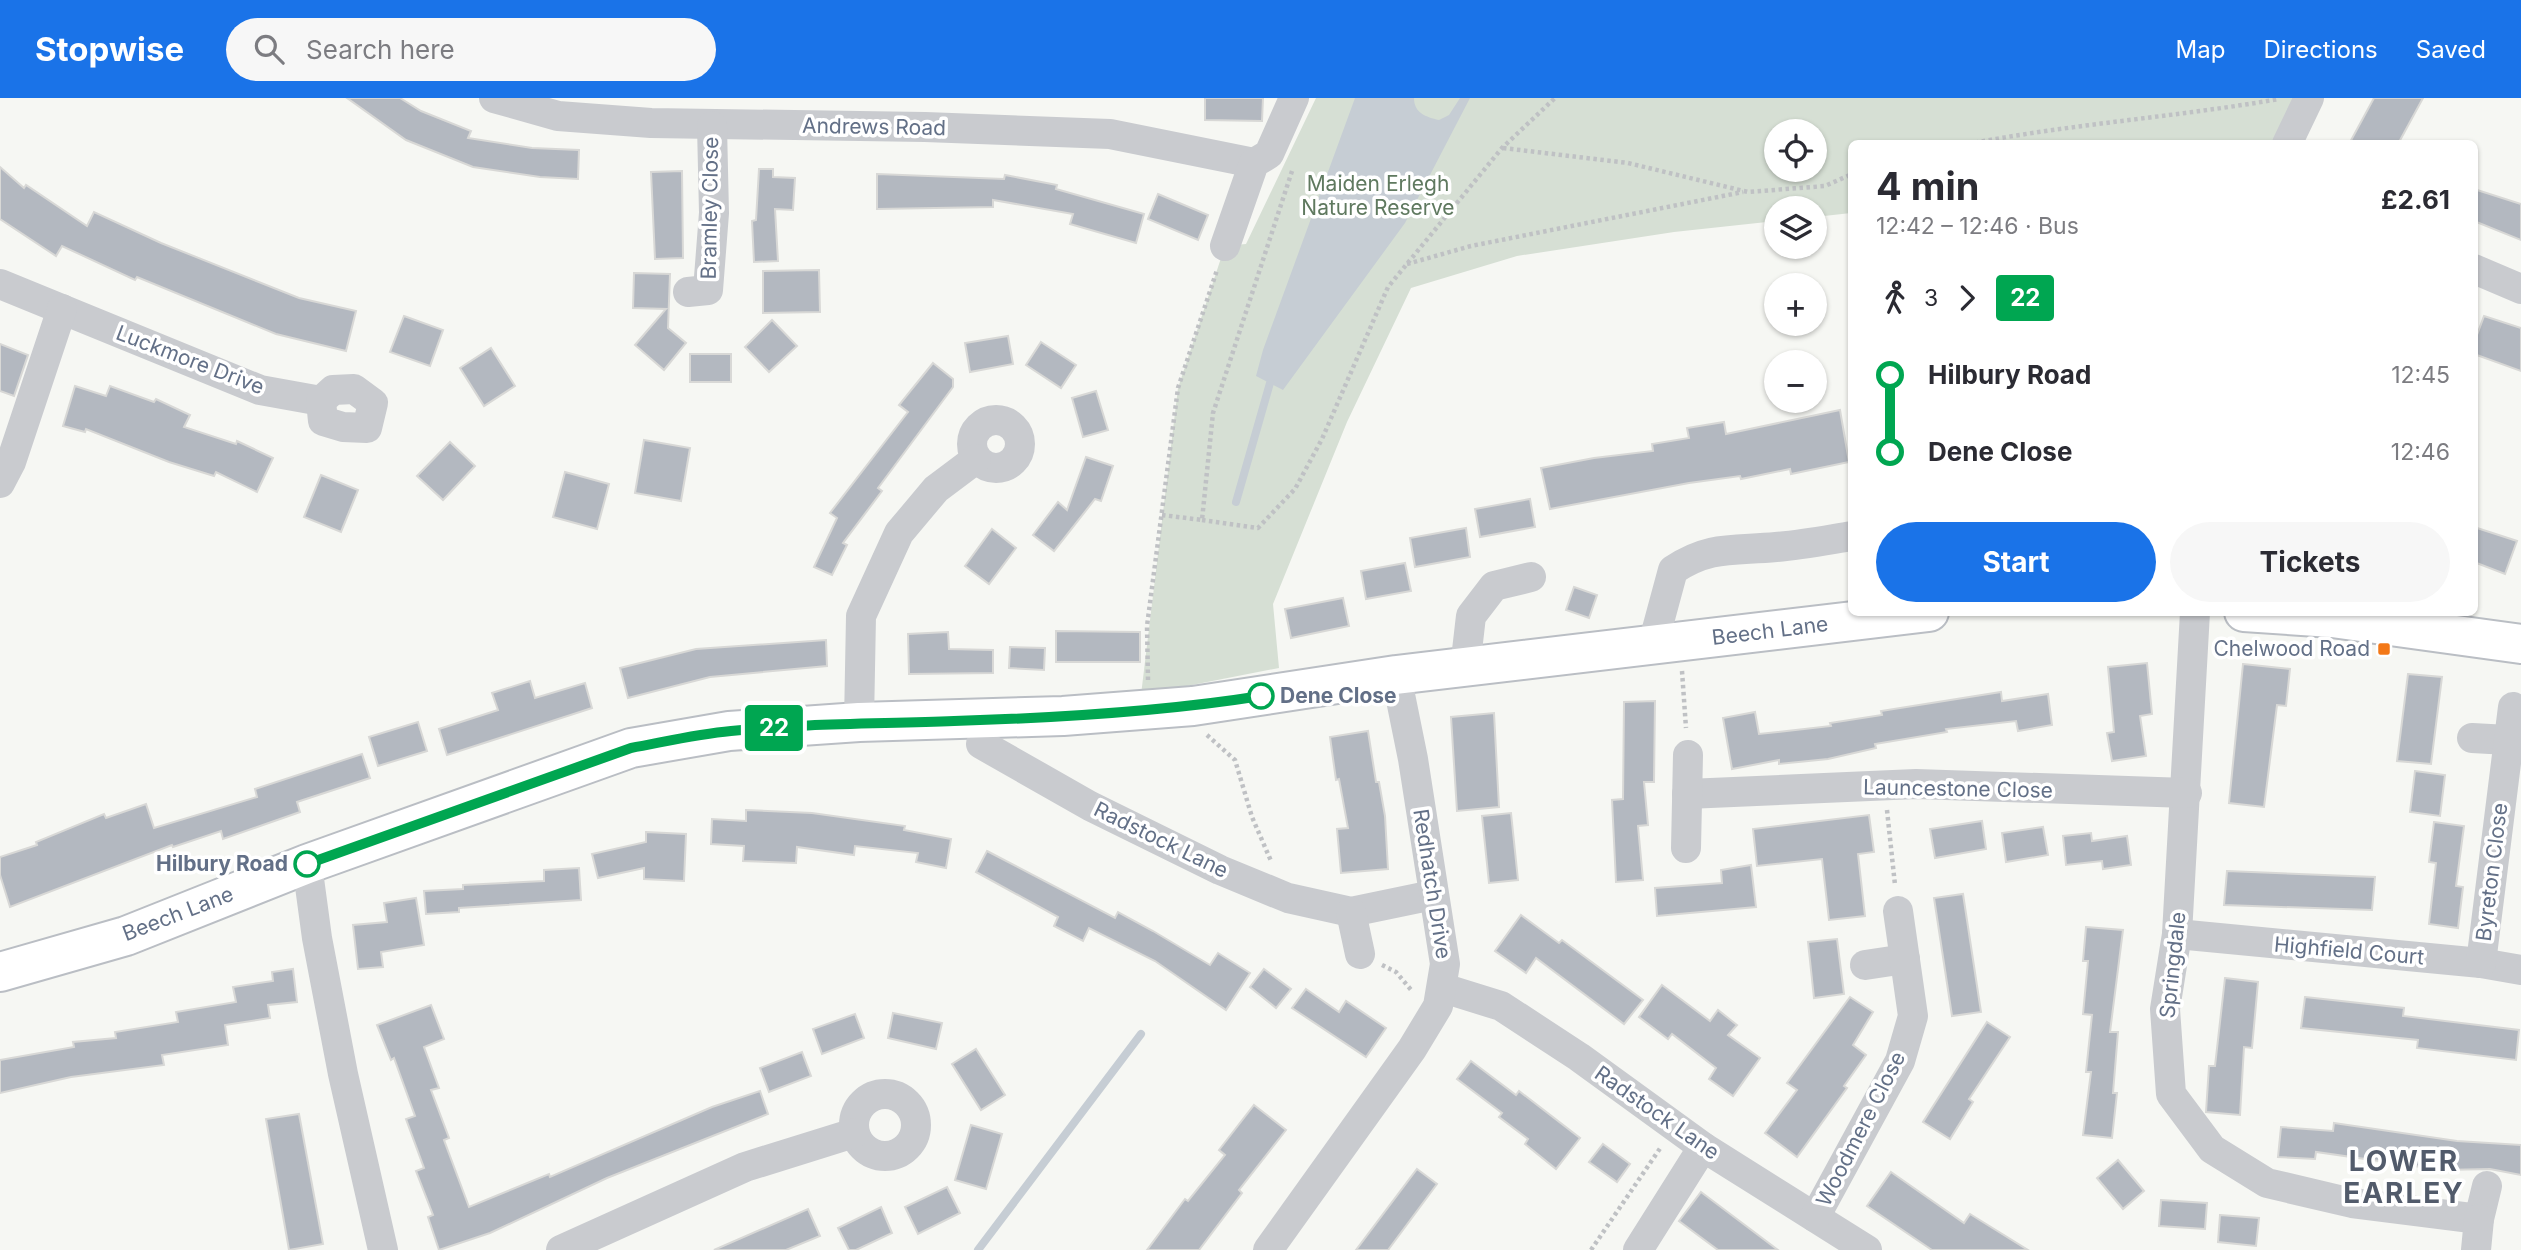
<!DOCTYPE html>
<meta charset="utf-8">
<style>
body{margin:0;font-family:Inter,sans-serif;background:#f7f7f7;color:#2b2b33;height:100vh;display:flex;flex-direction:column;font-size:26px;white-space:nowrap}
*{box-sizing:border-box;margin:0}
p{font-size:23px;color:#7c7c81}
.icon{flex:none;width:38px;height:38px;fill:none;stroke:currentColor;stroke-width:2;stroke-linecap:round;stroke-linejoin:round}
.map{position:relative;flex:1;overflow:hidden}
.details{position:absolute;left:1848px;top:42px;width:630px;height:476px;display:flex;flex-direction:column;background:#fff;border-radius:10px;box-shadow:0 2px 5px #0004}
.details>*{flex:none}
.badge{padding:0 14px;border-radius:5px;font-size:24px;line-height:46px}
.buttons{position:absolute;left:1764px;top:21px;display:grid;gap:14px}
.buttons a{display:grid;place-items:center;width:63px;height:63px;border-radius:50%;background:#fff;box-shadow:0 2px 5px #0004;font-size:35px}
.map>.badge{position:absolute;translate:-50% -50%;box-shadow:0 0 0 4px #fff}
.legs{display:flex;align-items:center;gap:10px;height:77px;padding:0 28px;font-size:23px}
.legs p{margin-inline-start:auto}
.summary{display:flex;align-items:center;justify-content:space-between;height:119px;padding:0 28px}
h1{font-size:38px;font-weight:700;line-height:52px}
.action{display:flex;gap:14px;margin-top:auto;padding:14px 28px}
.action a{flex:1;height:80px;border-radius:42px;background:#1a73e8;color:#fff;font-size:28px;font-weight:700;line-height:80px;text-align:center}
.action a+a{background:#f7f7f7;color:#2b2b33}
ul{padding:0 28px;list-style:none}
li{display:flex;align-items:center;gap:24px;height:77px;font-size:26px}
li i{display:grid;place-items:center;width:10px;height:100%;margin:0 9px;background:currentColor}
li i::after{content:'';width:18px;height:18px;margin:-9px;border:5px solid;border-radius:50%;background:#fff}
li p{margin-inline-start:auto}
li:first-child i{background:linear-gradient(#0000 50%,currentColor 0)}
li:last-child i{background:linear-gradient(currentColor 50%,#0000 0)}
header{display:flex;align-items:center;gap:42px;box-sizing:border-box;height:98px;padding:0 35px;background:#1a73e8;color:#fff}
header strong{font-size:33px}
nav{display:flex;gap:38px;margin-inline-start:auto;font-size:24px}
.search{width:490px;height:63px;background:#f7f7f7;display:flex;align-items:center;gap:18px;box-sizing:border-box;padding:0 24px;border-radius:38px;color:#7c7c81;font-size:26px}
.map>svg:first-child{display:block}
</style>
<header>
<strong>Stopwise</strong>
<div class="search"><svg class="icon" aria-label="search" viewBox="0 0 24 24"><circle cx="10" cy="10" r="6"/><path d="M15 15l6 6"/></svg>Search here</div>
<nav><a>Map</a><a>Directions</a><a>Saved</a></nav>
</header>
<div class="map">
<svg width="2521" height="1152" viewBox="0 0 2521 1152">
<rect width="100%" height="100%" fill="#f6f7f3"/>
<path fill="#d6dfd4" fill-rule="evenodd" d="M1316,0H2300L2276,45L1852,46L1851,115L1815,119V110H1776V123L1674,134L1517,158L1411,190L1347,324L1273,506L1279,570L1141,597L1178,290L1225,148L1246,146ZM1776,33H1815V72H1776Z"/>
<path fill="#c6cdd4" d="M1355,0H1414C1414,15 1426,19 1439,22L1449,17L1460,0H1470L1405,125L1283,292L1256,278L1263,252Z"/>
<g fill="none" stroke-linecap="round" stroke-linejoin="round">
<g stroke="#c6cdd4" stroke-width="8">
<path d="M1236,404L1270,285"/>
<path d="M978,1152L1141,936"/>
</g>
</g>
<g fill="#b3b8c0" stroke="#d8d8d6" stroke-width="2">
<path d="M347,0H400L421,13L471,33L468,40L532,50L579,52L578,81L540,79L473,69L406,42Z"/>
<path d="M1205,0H1263L1262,23L1205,22Z"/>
<path d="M2374,0H2423L2398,46H2349Z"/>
<path d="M0,69L24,90L26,87L87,128L94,114L161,145L299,200L356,213L346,253L276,236L137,179L135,182L62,148L56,158L0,121Z"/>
<path d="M759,71H773V79L795,80L793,112L775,111L778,163L754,164L752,123L756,122Z"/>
<path d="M682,73L683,160L655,161L651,74Z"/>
<path d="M877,76L1004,81L1005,77L1057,87L1056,91L1144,116L1136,145L1070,126L1073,116L993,102V109L877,111Z"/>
<path d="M2474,91L2521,106V142L2474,123Z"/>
<path d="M1158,96L1208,117L1198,142L1148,121Z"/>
<path d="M819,172L820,214L763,215V173Z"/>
<path d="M634,175L670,176L668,230L686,245L664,272L635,247L666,211L633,210Z"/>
<path d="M404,218L443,232L430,268L390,254Z"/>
<path d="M2484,218L2521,230V273L2474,256V245Z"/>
<path d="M772,222L797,248L769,274L745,249Z"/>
<path d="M1008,238L1013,266L970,274L965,245Z"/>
<path d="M1041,244L1076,267L1061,290L1026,267Z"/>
<path d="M0,246L28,257L14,298L0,293Z"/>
<path d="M491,250L515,288L484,308L460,270Z"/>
<rect x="690" y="256" width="41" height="28"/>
<path d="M933,265L953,281V289L878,390L882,393L843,445L847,447L832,477L814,469L837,420L830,415L908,314L899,307Z"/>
<path d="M75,288L106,298L110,288L154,304L156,301L190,317L184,329L236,346L237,343L273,360L257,394L216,374L214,378L169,364L86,331L85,334L63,328Z"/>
<path d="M1096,293L1108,332L1083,339L1072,300Z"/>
<path d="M1840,312L1849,364L1791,376L1790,371L1741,381L1740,378L1689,385L1550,411L1541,370L1594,360L1653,353L1652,346L1689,340L1687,330L1724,324L1726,336Z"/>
<path d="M644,342L690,350L681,403L635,395Z"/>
<path d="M450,344L475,368L443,402L417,378Z"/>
<path d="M1086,359L1113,368L1101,403L1095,401L1054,453L1033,437L1058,404L1067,412Z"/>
<path d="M565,374L609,386L597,431L553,419Z"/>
<path d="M321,377L358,392L341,434L304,419Z"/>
<path d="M1530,401L1535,429L1480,439L1475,411Z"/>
<path d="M2474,429L2517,443L2505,476L2474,464Z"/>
<path d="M1466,430L1470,459L1415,469L1410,440Z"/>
<path d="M992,431L1016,450L989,486L965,468Z"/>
<path d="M1405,465L1411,493L1366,501L1361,473Z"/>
<path d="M1574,489L1597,497L1589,520L1566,512Z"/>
<path d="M1343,500L1349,528L1291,540L1285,511Z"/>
<path d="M1056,533L1140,534V564H1056Z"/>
<path d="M948,534L949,551L993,552V575L909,576L908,536Z"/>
<path d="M826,542L827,568L710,579L628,600L620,570L696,551Z"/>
<path d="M1010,549L1045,550L1044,572L1009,570Z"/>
<path d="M2147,565L2152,616L2140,618L2146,658L2112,663L2107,635L2114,634L2108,569Z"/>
<path d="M2243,566L2290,571L2286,608L2277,607L2264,709L2229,705Z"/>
<path d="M2408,576L2442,579L2431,666L2397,663Z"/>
<path d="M530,583L535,600L585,585L592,610L447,657L439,631L498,612L492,595Z"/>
<path d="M2001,594L2002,603L2048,596L2052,627L2018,633L2016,623L1946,631L1947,634L1875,646L1876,650L1828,661L1779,666V662L1732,671L1723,620L1755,614L1759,636L1831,628L1830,625L1882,617L1881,613Z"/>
<path d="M1655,603L1654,684H1644L1648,727L1638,728L1643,782L1616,784L1612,702L1623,701L1624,604Z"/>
<path d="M1494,615L1499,709L1457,713L1451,619Z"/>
<path d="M418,624L427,653L378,668L369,639Z"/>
<path d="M1368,633L1376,684H1379L1385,718L1388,771L1341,775L1337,731L1348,730L1339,681L1336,682L1330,639Z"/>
<path d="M362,656L370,680L297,704L300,714L223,741L221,733L173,749L172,747L10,809L0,777V759L37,747L36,744L104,716L106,720L146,706L154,730L257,699L255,691Z"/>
<path d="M2415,673L2445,677L2440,718L2410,714Z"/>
<path d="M746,712L812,715L905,728L904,732L951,741L946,770L916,764L918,755L855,748L854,757L797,749L796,765L743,763L744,748L711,746L712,721L746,723Z"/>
<path d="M1511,715L1518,782L1489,785L1482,718Z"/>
<path d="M1869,717L1874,754L1858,756L1865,818L1829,822L1822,761L1757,768L1753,731Z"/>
<path d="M1982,723L1986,751L1935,760L1930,731Z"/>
<path d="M2434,724L2464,728L2456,788L2463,789L2458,830L2429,826L2436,765L2429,764Z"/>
<path d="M2043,729L2048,757L2006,764L2002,735Z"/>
<path d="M646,734L686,736L684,783L644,781V770L598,780L592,756L646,744Z"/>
<path d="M2091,735L2092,743L2127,738L2131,767L2103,771L2102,763L2066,767L2063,738Z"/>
<path d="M987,753L1115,820L1118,814L1153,833L1210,867L1218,855L1250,875L1226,912L1155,863L1089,830L1083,843L1054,828L1058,819L976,774Z"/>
<path d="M1751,767L1756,809L1657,818L1655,790L1722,785L1721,772Z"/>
<path d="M579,770L581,802L459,810V814L426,816L424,793L463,791V787L544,783V772Z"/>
<path d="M2227,773L2375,779L2372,812L2224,807Z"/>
<path d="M1963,796L1981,914L1952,918L1934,800Z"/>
<path d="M416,800L424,847L381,854L383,869L358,871L353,827L387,824L384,805Z"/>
<path d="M1521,817L1559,845L1562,842L1643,902L1624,926L1536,860L1526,875L1495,853Z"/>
<path d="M2086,829L2123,832L2110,934H2118L2113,995H2117L2112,1040L2083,1037L2091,974H2086L2092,917L2083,916L2088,863H2083Z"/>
<path d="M1837,841L1844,896L1814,900L1808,844Z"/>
<path d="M293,871L297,904L268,907L270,920L225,927L228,947L162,957L164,967L71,979L0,995V962L74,949L73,944L116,940L115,934L178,924L176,914L236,904L233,889L273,883L272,874Z"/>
<path d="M1264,871L1291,891L1276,910L1250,889Z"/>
<path d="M2225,880L2258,884L2252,950L2244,949L2240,1017L2206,1014L2209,968H2215Z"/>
<path d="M1662,887L1710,923L1718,912L1737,927L1728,937L1760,960L1733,998L1709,981L1716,970L1672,936L1668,941L1639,919Z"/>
<path d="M1306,891L1339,914L1346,903L1386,930L1366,959L1292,910Z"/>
<path d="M1850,899L1873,914L1853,947L1866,957L1844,988L1847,990L1797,1059L1765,1035L1797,992L1787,985Z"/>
<path d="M2305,899L2404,910L2403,918L2519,932L2516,962L2417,950L2418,942L2301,930Z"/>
<path d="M431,907L444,941L424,949L439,990L431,992L449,1040L444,1042L469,1109L549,1076L550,1079L712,1009L760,993L768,1016L607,1080L490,1135L439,1152L428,1119L433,1117L416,1073L424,1070L406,1021L415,1018L394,960L391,962L377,927Z"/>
<path d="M893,915L942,925L936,951L888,940Z"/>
<path d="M855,916L864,940L822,956L813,931Z"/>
<path d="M1987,924L2010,939L1969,1001L1973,1004L1950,1041L1923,1024Z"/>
<path d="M976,951L1005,997L981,1012L952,966Z"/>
<path d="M802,954L811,978L769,994L760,970Z"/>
<path d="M1471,963L1516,997L1519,993L1580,1040L1556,1071L1525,1046L1528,1041L1499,1019L1502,1015L1457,981Z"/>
<path d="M1254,1007L1286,1032L1239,1092L1242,1095L1199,1152H1147L1185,1101L1188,1103L1225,1057L1219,1052Z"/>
<path d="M299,1016L323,1146L289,1152L266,1021Z"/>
<path d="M2334,1025L2457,1043L2521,1047V1077L2490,1071L2442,1072L2316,1054L2315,1061L2278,1059L2281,1029L2333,1033Z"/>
<path d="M971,1027L1002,1036L986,1091L955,1082Z"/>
<path d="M1603,1046L1630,1066L1617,1084L1589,1064Z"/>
<path d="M2118,1062L2144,1093L2123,1111L2097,1080Z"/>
<path d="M1417,1071L1437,1086L1388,1152H1356Z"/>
<path d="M1891,1074L1964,1125L1970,1116L2028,1152H1932L1867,1108Z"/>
<path d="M947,1089L960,1115L918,1136L905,1109Z"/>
<path d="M1701,1094L1778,1152H1718L1679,1123Z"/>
<path d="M2161,1102L2207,1105L2205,1131L2159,1128Z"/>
<path d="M881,1109L892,1135L856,1152H849L838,1130Z"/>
<path d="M808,1111L820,1138L786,1152H714Z"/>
<path d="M2220,1117L2259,1120L2256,1148L2218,1144Z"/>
</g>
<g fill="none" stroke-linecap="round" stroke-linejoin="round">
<defs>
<g id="secondary">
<path d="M2244,514L2332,520L2521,546"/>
<path d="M0,874L126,838L307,766L631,650L729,633L859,624L1063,618L1193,608L1396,577L1929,514"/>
</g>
</defs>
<use href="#secondary" stroke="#babec4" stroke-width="42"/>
<g stroke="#bfc1c4" stroke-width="4.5" stroke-dasharray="3.5 3.5" stroke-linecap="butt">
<path d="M1968,46C2071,26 2176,19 2279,1"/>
<path d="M1503,50L1628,65L1748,94L1825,88L1852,76"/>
<path d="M1407,166L1471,148L1743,94"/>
<path d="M1162,417L1202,422L1213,315L1293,70"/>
<path d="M1202,422L1258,430L1295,391L1322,341L1388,189L1502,50L1555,0"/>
<path d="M1682,573L1686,630"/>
<path d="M1148,582L1147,528L1178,290L1217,172"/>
<path d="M1207,637L1235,662L1252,719L1271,763"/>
<path d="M1887,712L1895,787"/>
<path d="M1382,867L1396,874L1412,893"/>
<path d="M1591,1152L1661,1049"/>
</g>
<g stroke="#c9cbcf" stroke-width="30">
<path d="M494,0L558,18L651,25L925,29L1110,36L1254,65"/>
<path d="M2287,46L2309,0"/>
<path d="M1225,148L1254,65L1269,56L1294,0"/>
<path d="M2474,171L2521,191"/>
<path d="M0,186L260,292L321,303"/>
<path d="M688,194L708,192L714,115L712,28"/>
<path d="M354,291L373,305L367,330L343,329L323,323L321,303L333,292Z"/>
<circle cx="996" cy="346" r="24"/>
<path d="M0,385L11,364L62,211"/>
<path d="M2195,514L2177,836L2165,911L2171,996L2212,1051L2267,1085L2352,1105L2479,1121L2487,1088"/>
<path d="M1653,546L1673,472C1710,447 1735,453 1776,449C1802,447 1827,442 1852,438"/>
<path d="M1465,570L1471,518L1494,488L1531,479"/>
<path d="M859,624L861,518L899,435L936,391L976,361"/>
<path d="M2472,640L2508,642"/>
<path d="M981,646L1090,708L1220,772L1288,800L1351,814L1433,797"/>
<path d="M1687,696L1916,686L2187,695"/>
<path d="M1686,750L1688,657"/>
<path d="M307,766L317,840L343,976L383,1152"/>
<path d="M1351,814L1360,856"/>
<path d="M2177,836L2481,865L2521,872"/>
<path d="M2481,865L2513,609"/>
<path d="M1865,867L1905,861"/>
<path d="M1443,890L1501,908L1579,959L1703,1049L1867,1152"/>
<circle cx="885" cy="1027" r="31"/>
<path d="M1815,1119L1900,963L1913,918L1898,813"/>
<path d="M561,1152L745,1069L854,1035"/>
<path d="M1268,1152L1412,951L1438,908L1445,866L1413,661L1396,577"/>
<path d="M1638,1152L1703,1049"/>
<path d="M2476,1152L2479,1121"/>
</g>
<use href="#secondary" stroke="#fff" stroke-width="38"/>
</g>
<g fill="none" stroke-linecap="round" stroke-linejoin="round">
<defs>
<path id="line-1" d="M307,766L631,650C664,644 697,636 731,633C805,625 879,626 954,623C1057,620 1160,614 1261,598"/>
</defs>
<use href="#line-1" stroke="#fff" stroke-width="16"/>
<use href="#line-1" stroke="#00a651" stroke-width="10"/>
</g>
<rect fill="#f37817" stroke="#fff" stroke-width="2.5" x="2377" y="544" width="14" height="14" rx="3.5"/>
<g fill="#fff" stroke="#00a651" stroke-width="3.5">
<circle cx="1261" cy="598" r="12"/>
<circle cx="307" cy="766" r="12"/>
</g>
<g text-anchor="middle" stroke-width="7" stroke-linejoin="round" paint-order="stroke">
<g font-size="21" fill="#637087" stroke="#fff">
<text transform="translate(874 29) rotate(1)" y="7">Andrews Road</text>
<text transform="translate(710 110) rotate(-89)" y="7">Bramley Close</text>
<text transform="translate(190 262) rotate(21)" y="7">Luckmore Drive</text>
<text transform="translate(1770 533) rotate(-7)" y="7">Beech Lane</text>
<text transform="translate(1958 691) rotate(1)" y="7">Launcestone Close</text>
<text transform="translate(1161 742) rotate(26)" y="7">Radstock Lane</text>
<text transform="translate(2492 774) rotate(-83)" y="7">Byreton Close</text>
<text transform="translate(1432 786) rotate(81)" y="7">Redhatch Drive</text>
<text transform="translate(178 816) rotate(-21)" y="7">Beech Lane</text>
<text transform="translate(2349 853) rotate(5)" y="7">Highfield Court</text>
<text transform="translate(2173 867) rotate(-84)" y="7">Springdale</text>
<text transform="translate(1657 1015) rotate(35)" y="7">Radstock Lane</text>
<text transform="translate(1861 1031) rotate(-63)" y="7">Woodmere Close</text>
</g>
<g font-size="21" fill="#5f795f" stroke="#fff">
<text x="1378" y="93">Maiden Erlegh<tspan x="1378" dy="24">Nature Reserve</tspan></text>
</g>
<g font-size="21" fill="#637087" stroke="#fff" text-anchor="end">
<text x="2370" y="558">Chelwood Road</text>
</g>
<g font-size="21" font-weight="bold" fill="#637087" stroke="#fff" text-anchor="start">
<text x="1280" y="605">Dene Close</text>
<text x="288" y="773" text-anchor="end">Hilbury Road</text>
</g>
<g font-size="28" font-weight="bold" letter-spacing="2" fill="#525b6b" stroke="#fff">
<text x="2404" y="1073">LOWER<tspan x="2404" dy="32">EARLEY</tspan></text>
</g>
</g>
</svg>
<div class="buttons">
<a><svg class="icon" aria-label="locate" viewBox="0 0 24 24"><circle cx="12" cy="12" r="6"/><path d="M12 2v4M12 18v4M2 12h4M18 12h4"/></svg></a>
<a><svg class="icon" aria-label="layers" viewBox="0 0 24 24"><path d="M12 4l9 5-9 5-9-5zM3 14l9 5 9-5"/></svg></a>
<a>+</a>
<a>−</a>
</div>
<b class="badge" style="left:774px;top:630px;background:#00a651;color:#fff">22</b>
<section class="details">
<div class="summary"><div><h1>4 min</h1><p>12:42 – 12:46 · Bus</p></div><b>£2.61</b></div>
<div class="legs"><svg class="icon" aria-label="walk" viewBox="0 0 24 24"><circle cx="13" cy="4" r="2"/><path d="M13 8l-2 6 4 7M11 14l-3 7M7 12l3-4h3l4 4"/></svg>3<svg class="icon" aria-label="forward" viewBox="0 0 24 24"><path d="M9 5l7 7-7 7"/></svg><b class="badge" style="background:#00a651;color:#fff">22</b></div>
<ul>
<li><i style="color:#00a651"></i><b>Hilbury Road</b><p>12:45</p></li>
<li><i style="color:#00a651"></i><b>Dene Close</b><p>12:46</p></li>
</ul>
<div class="action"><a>Start</a><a>Tickets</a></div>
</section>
</div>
